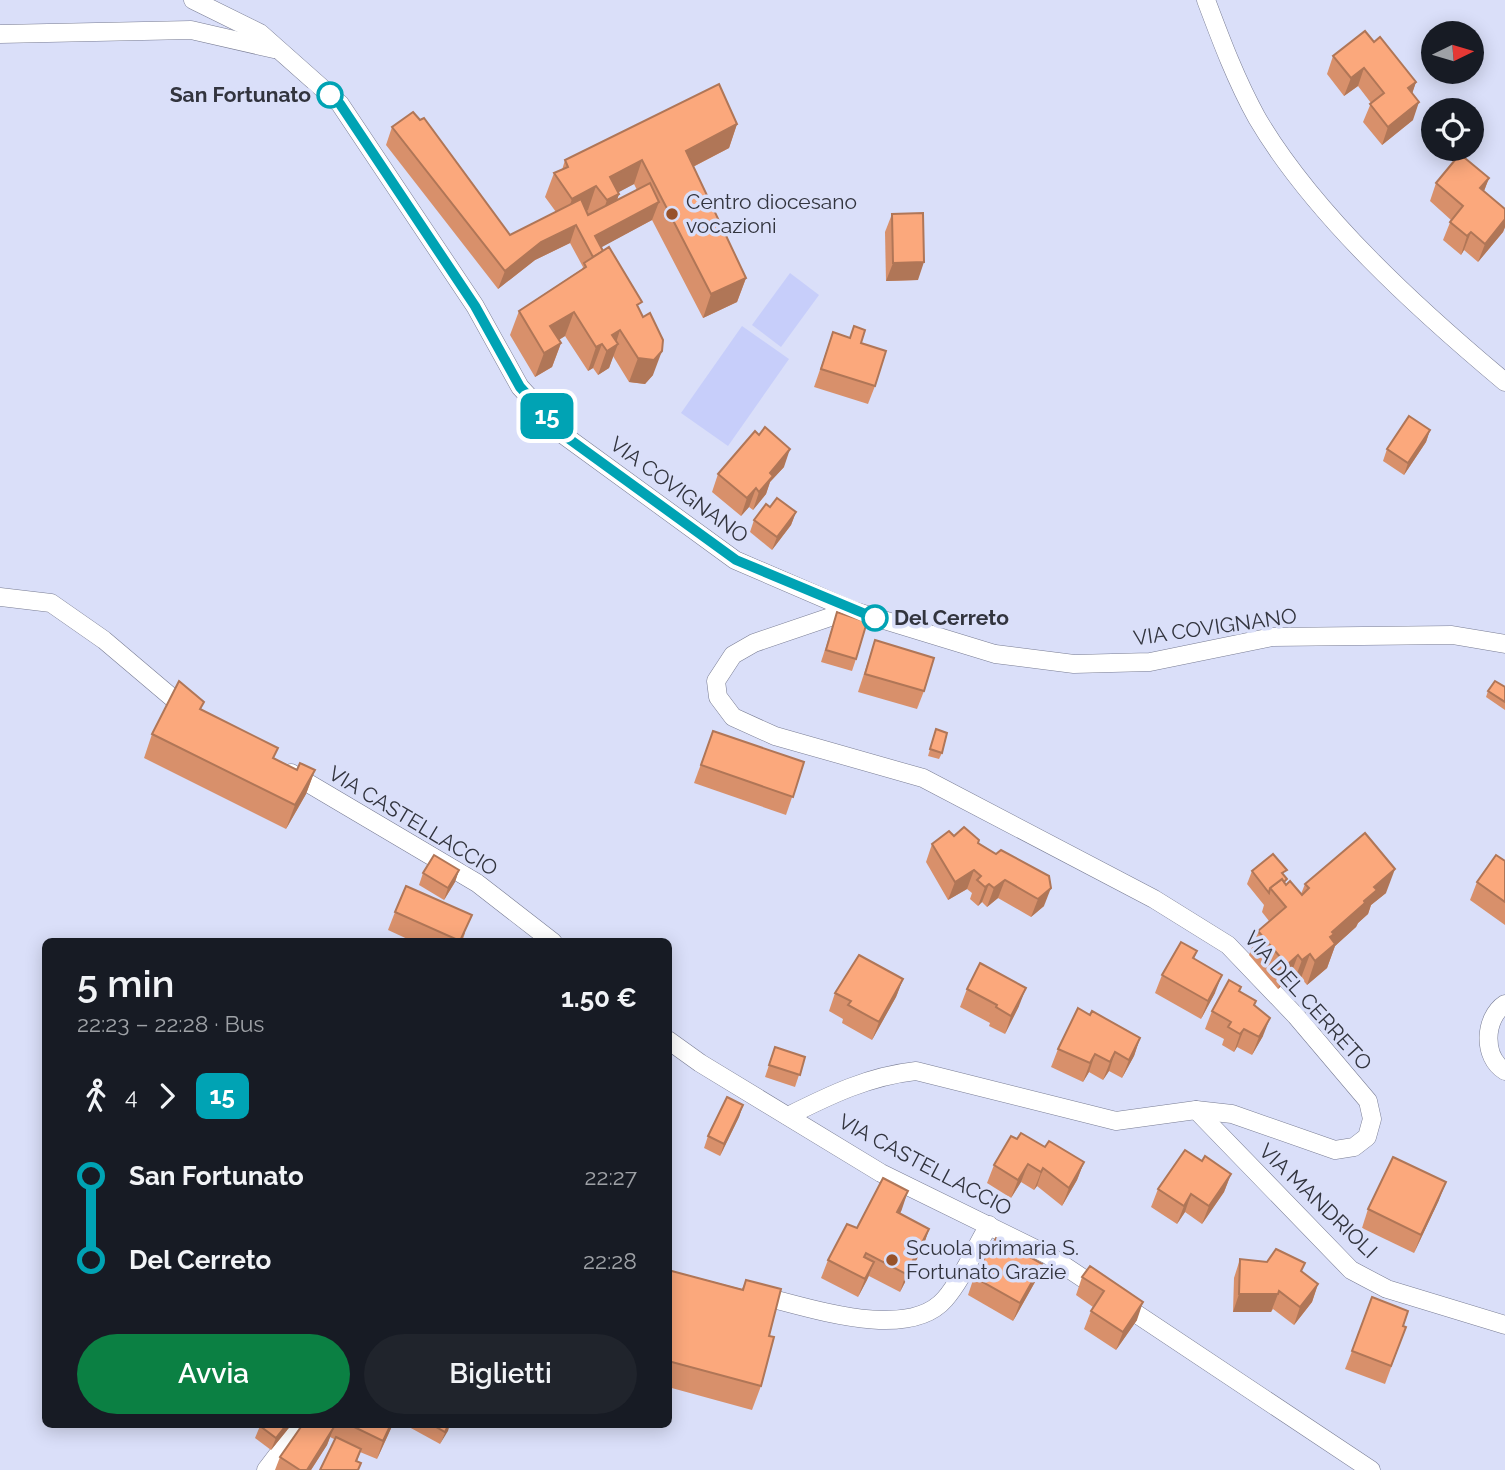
<!DOCTYPE html>
<html lang="it">
<meta charset="utf-8">
<style>
body{margin:0;font-family:Raleway,sans-serif;background:#20242c;color:#f1f3f6;height:100vh;display:flex;flex-direction:column;font-size:26px;white-space:nowrap}
*{box-sizing:border-box;margin:0}
p{font-size:23px;color:#9ea1a6}
.icon{flex:none;width:38px;height:38px;fill:none;stroke:currentColor;stroke-width:2;stroke-linecap:round;stroke-linejoin:round}
.map{position:relative;flex:1;overflow:hidden}
.drawer{position:absolute;left:42px;top:938px;width:630px;height:490px;display:flex;flex-direction:column;background:#171b24;border-radius:10px;box-shadow:0 4px 18px #0003}
.drawer>*{flex:none}
.badge{padding:0 14px;border-radius:10px;font-size:24px;line-height:46px}
.needle{width:46px;rotate:85deg}
.controls{position:absolute;left:1421px;top:21px;display:grid;gap:14px}
.controls a{display:grid;place-items:center;width:63px;height:63px;border-radius:50%;background:#171b24;box-shadow:0 4px 18px #0003;font-size:35px}
.map>.badge{position:absolute;translate:-50% -50%;box-shadow:0 0 0 4px #fff}
.legs{display:flex;align-items:center;gap:10px;height:77px;padding:0 35px;font-size:23px}
.legs p{margin-inline-start:auto}
.head{display:flex;align-items:center;justify-content:space-between;height:119px;padding:0 35px}
h1{font-size:38px;font-weight:600;line-height:52px}
.action{display:flex;gap:14px;margin-top:auto;padding:14px 35px}
.action a{flex:1;height:80px;border-radius:42px;background:#0b8043;color:#fff;font-size:28px;font-weight:600;line-height:80px;text-align:center}
.action a+a{background:#20242c;color:#f1f3f6}
ul{padding:0 35px;list-style:none}
li{display:flex;align-items:center;gap:24px;height:84px;font-size:26px}
li i{display:grid;place-items:center;width:10px;height:100%;margin:0 9px;background:currentColor}
li i::after{content:'';width:18px;height:18px;margin:-9px;border:5px solid;border-radius:50%;background:#171b24}
li p{margin-inline-start:auto}
li:first-child i{background:linear-gradient(#0000 50%,currentColor 0)}
li:last-child i{background:linear-gradient(currentColor 50%,#0000 0)}
.map>svg:first-child{display:block}
</style>
<div class="map">
<svg width="1505" height="1470" viewBox="0 0 1505 1470">
<rect width="100%" height="100%" fill="#dadff9"/>
<g fill="#c7cefa">
<path d="M790,273L819,295L781,347L752,325Z"/>
<path d="M742,326L789,359L728,446L681,413Z"/>
</g>
<g fill="none" stroke-linecap="round" stroke-linejoin="round">
<defs>
<g id="minor">
<path d="M193,0L260,33L340,104L475,306L520,387L565,436L735,560L851,610L995,654L1074,664L1150,662L1272,637L1452,635L1505,644"/>
<path d="M1206,0C1221,40 1236,80 1257,118C1314,215 1419,310 1505,382"/>
<path d="M0,34L191,30L274,49"/>
<path d="M0,597L51,603L104,640L189,712"/>
<path d="M291,773L477,883L553,942"/>
<path d="M1505,1004C1484,1018 1482,1057 1505,1071"/>
<path d="M668,1040L700,1063L881,1173L1048,1255L1371,1470"/>
<path d="M1196,1110L1351,1270L1387,1289L1505,1325"/>
<path d="M788,1116C830,1095 869,1076 916,1071L1116,1121L1196,1110L1232,1114L1335,1150L1354,1147L1367,1137L1372,1119L1368,1101L1296,1016L1228,945L1154,899L923,778L775,736L733,717L718,697L716,681L733,655L754,643L851,610"/>
<path d="M757,1295C806,1306 907,1343 945,1299C963,1278 975,1248 989,1225"/>
<path d="M266,1470L301,1424"/>
</g>
</defs>
<use href="#minor" stroke="#787c93" stroke-width="19"/>
<use href="#minor" stroke="#fff" stroke-width="18"/>
</g>
<g fill="#d8906b" fill-rule="evenodd">
<path d="M1374,42L1416,82L1412,93L1413,120L1382,145L1363,122L1371,103L1358,86L1344,96L1327,74L1333,56Z"/>
<path d="M420,120L510,235L556,212L545,197L554,173L562,170L565,160L737,124L729,148L693,167L746,278L737,302L703,318L652,220L601,247L639,309L653,375L645,384L629,382L613,356L609,368L598,375L593,368L588,371L565,336L559,340L561,343L552,367L535,377L510,335L519,311L582,269L583,267L570,243L535,260L498,289L386,145L392,127ZM634,184L637,190L617,200L619,194L618,192Z"/>
<path d="M1489,178L1484,191L1505,209V227L1503,232L1478,262L1464,250L1461,255L1443,240L1451,220L1430,201L1436,183Z"/>
<path d="M892,214L918,280L886,281L885,232Z"/>
<path d="M833,332L861,343L875,386L868,404L814,387Z"/>
<path d="M1430,430L1426,442L1404,475L1383,461L1387,449Z"/>
<path d="M784,467L770,482L766,494L753,510L749,507L741,516L712,492L718,474Z"/>
<path d="M770,507L796,512L791,525L772,550L750,532L754,520Z"/>
<path d="M837,612L856,659L852,671L821,662Z"/>
<path d="M875,640L924,691L917,709L858,692Z"/>
<path d="M1505,687V710L1486,697L1488,691Z"/>
<path d="M201,709L274,758L297,770H315L306,794L286,829L144,758L152,734Z"/>
<path d="M936,729L942,753L939,759L928,756Z"/>
<path d="M713,731L804,762L786,815L694,783Z"/>
<path d="M954,836L978,844L1044,906L1031,917L998,898L987,907L982,902L978,906L970,899L972,893L967,889L948,900L926,862L932,844Z"/>
<path d="M1505,861V925L1470,900L1477,882Z"/>
<path d="M459,870L455,882L444,900L419,885L423,873Z"/>
<path d="M1252,871L1284,876L1285,884L1301,894L1305,884L1386,893L1371,905L1368,914L1358,923L1356,927L1335,946L1327,968L1307,985L1301,978L1293,984L1289,979L1278,989L1249,955L1258,931L1269,921L1262,912L1264,905L1247,884Z"/>
<path d="M395,912L465,933L462,942H414L388,930Z"/>
<path d="M1197,951L1194,959L1215,993L1201,1019L1155,993L1162,975Z"/>
<path d="M903,979L896,997L872,1040L842,1023L843,1019L829,1011L835,993Z"/>
<path d="M967,989L1019,1006L1005,1034L989,1026L990,1023L960,1007Z"/>
<path d="M1239,992L1255,1006L1263,1036L1252,1055L1237,1047L1234,1052L1222,1045L1224,1039L1205,1029L1212,1011Z"/>
<path d="M1090,1015L1140,1038L1134,1056L1122,1078L1109,1071L1103,1080L1089,1072L1083,1082L1051,1067L1058,1049Z"/>
<path d="M775,1047L805,1057L795,1087L765,1077Z"/>
<path d="M743,1105L739,1117L720,1156L704,1148L708,1136Z"/>
<path d="M1017,1139L1045,1147L1084,1162L1077,1180L1062,1206L1037,1186L1034,1190L1021,1182L1011,1198L987,1183L994,1165Z"/>
<path d="M1202,1161L1231,1174L1224,1192L1202,1224L1185,1212L1177,1224L1151,1207L1158,1189Z"/>
<path d="M1439,1200L1414,1253L1362,1228L1368,1209Z"/>
<path d="M902,1209L900,1214L929,1229L923,1247L900,1292L869,1276L858,1297L821,1278L828,1260L857,1228Z"/>
<path d="M1240,1259L1302,1272L1318,1284L1312,1302L1294,1325L1273,1309L1271,1312H1233L1234,1278Z"/>
<path d="M1042,1264L1035,1282L1013,1321L968,1295L974,1277Z"/>
<path d="M1090,1266L1137,1320L1116,1350L1084,1329L1091,1311L1093,1307L1076,1295L1082,1277Z"/>
<path d="M668,1270L742,1289L746,1280L769,1336L761,1386L752,1410L668,1387Z"/>
<path d="M1406,1327L1385,1384L1345,1369L1352,1351Z"/>
<path d="M292,1424L271,1450L255,1438L260,1426Z"/>
<path d="M303,1424H393L377,1459L360,1452L357,1461L334,1439L330,1437L327,1445L311,1470H275L280,1457Z"/>
<path d="M410,1424H450L440,1444L409,1427Z"/>
</g>
<g fill="#b07657">
<path d="M1364,68L1358,86L1344,96L1351,78Z"/>
<path d="M1416,82L1410,100L1408,88Z"/>
<path d="M1419,102L1413,120L1382,145L1388,127Z"/>
<path d="M737,124L729,148L677,175L686,151Z"/>
<path d="M642,160L634,184L606,199L610,177Z"/>
<path d="M1489,178L1482,196L1480,188Z"/>
<path d="M596,186L588,210L564,223L572,199Z"/>
<path d="M619,194L611,218L599,224L607,200Z"/>
<path d="M659,202L652,220L591,253L595,236Z"/>
<path d="M1505,219V227L1503,232L1478,262L1485,244Z"/>
<path d="M576,225L570,243L535,260L498,289L505,271L541,242Z"/>
<path d="M1471,232L1464,250L1461,255L1467,236Z"/>
<path d="M924,262L918,280L886,281L893,263Z"/>
<path d="M746,278L737,302L703,318L711,294Z"/>
<path d="M574,312L565,336L542,350L550,326Z"/>
<path d="M620,330L615,346L618,344L609,368L598,375L612,335Z"/>
<path d="M561,343L552,367L535,377L544,353Z"/>
<path d="M602,344L593,368L588,371L596,347Z"/>
<path d="M662,351L653,375L645,384L629,382L638,358Z"/>
<path d="M1430,430L1426,442L1404,475L1408,463Z"/>
<path d="M790,449L784,467L770,482L766,494L753,510L759,492L770,473Z"/>
<path d="M756,488L749,507L741,516L747,498Z"/>
<path d="M796,512L791,525L772,550L777,537Z"/>
<path d="M315,770L306,794L286,829L295,805Z"/>
<path d="M1395,869L1386,893L1371,905L1368,914L1358,923L1356,927L1335,946L1327,968L1307,985L1315,961L1332,932L1364,901L1374,887Z"/>
<path d="M459,870L455,882L444,900L448,888Z"/>
<path d="M974,870L967,889L948,900L955,882Z"/>
<path d="M1005,880L998,898L987,907L994,888Z"/>
<path d="M989,884L982,902L978,906L985,887Z"/>
<path d="M1051,888L1044,906L1031,917L1038,899Z"/>
<path d="M1310,954L1301,978L1293,984L1302,960Z"/>
<path d="M1298,955L1289,979L1278,989L1287,965Z"/>
<path d="M1222,975L1215,993L1201,1019L1208,1001Z"/>
<path d="M903,979L896,997L872,1040L879,1022Z"/>
<path d="M1026,988L1019,1006L1005,1034L1011,1016Z"/>
<path d="M1270,1018L1263,1036L1252,1055L1259,1037Z"/>
<path d="M1244,1029L1237,1047L1234,1052L1240,1034Z"/>
<path d="M1140,1038L1134,1056L1122,1078L1129,1060Z"/>
<path d="M1115,1052L1109,1071L1103,1080L1110,1062Z"/>
<path d="M1095,1054L1089,1072L1083,1082L1090,1063Z"/>
<path d="M743,1105L739,1117L720,1156L724,1144Z"/>
<path d="M1084,1162L1077,1180L1062,1206L1069,1188Z"/>
<path d="M1028,1164L1021,1182L1011,1198L1018,1180Z"/>
<path d="M1043,1168L1037,1186L1034,1190L1041,1172Z"/>
<path d="M1231,1174L1224,1192L1202,1224L1209,1206Z"/>
<path d="M1446,1182L1439,1200L1414,1253L1421,1235Z"/>
<path d="M908,1191L902,1209L891,1231L897,1212Z"/>
<path d="M1191,1194L1185,1212L1177,1224L1184,1206Z"/>
<path d="M929,1229L923,1247L900,1292L906,1274Z"/>
<path d="M874,1262L867,1280L858,1297L865,1279Z"/>
<path d="M1042,1264L1035,1282L1013,1321L1020,1303Z"/>
<path d="M1318,1284L1312,1302L1294,1325L1300,1307Z"/>
<path d="M1239,1294H1278L1271,1312H1233Z"/>
<path d="M1143,1302L1137,1320L1116,1350L1123,1332Z"/>
<path d="M287,1424H292L271,1450L276,1438Z"/>
<path d="M391,1424H393L377,1459L383,1441Z"/>
<path d="M449,1424H450L448,1431L440,1444Z"/>
<path d="M334,1427L327,1445L311,1470H307Z"/>
</g>
<g fill="#fba87c" stroke="#b07657" stroke-width="2">
<path d="M1365,31L1374,42L1380,37L1416,82L1408,88L1419,102L1388,127L1370,104L1384,93L1364,68L1351,78L1333,56Z"/>
<path d="M719,84L737,124L686,151L746,278L711,294L642,160L610,177L619,194L607,200L596,186L572,199L554,173L568,167L565,160Z"/>
<path d="M413,112L420,120L424,118L510,235L581,199L588,215L650,183L659,202L595,236L603,251L593,257L576,225L541,242L505,271L392,127Z"/>
<path d="M1460,154L1489,178L1480,188L1505,209V219L1485,244L1471,232L1467,236L1450,222L1463,206L1436,183Z"/>
<path d="M923,213L924,262L893,263L892,214Z"/>
<path d="M609,247L642,302L637,305L643,317L650,313L663,340L662,351L654,360L638,358L620,330L612,335L618,344L607,351L602,344L596,347L574,312L550,326L561,343L544,353L519,311L586,267L584,263Z"/>
<path d="M854,326L865,330L861,343L886,351L875,386L821,369L833,332L850,338Z"/>
<path d="M1409,416L1430,430L1408,463L1387,449Z"/>
<path d="M765,427L790,449L770,473L773,476L759,492L756,488L747,498L718,474L755,431L759,435Z"/>
<path d="M777,498L796,512L777,537L754,520L766,504L770,507Z"/>
<path d="M837,612L867,622L856,659L826,650Z"/>
<path d="M875,640L934,658L924,691L865,674Z"/>
<path d="M179,681L204,702L200,709L278,748L273,758L297,770L300,763L315,770L295,805L152,734Z"/>
<path d="M1495,681L1505,687V702L1488,691Z"/>
<path d="M936,729L947,733L942,753L930,749Z"/>
<path d="M713,731L804,762L793,797L701,765Z"/>
<path d="M964,827L979,840L978,843L996,854L1001,850L1049,876L1051,888L1038,899L1005,880L994,888L989,884L985,887L977,880L981,876L974,870L955,882L932,844L949,831L954,836Z"/>
<path d="M1365,833L1395,869L1374,887L1377,890L1364,901L1365,903L1332,932L1334,934L1330,937L1335,944L1315,961L1310,954L1302,960L1298,955L1287,965L1258,931L1286,907L1270,888L1282,879L1286,885L1290,881L1302,895L1309,888L1305,884Z"/>
<path d="M1273,854L1287,870L1282,873L1287,879L1284,882L1282,879L1270,888L1269,893L1252,871Z"/>
<path d="M434,855L459,870L448,888L423,873Z"/>
<path d="M1496,855L1505,861V902L1477,882Z"/>
<path d="M406,886L472,915L460,941L395,912Z"/>
<path d="M1181,942L1197,951L1193,958L1222,975L1208,1001L1162,975Z"/>
<path d="M859,955L903,979L879,1022L848,1005L851,1001L835,993Z"/>
<path d="M980,963L1026,988L1011,1016L996,1007L997,1005L967,989Z"/>
<path d="M1229,980L1241,987L1239,991L1256,1001L1254,1005L1270,1018L1259,1037L1244,1029L1240,1034L1228,1027L1231,1022L1212,1011Z"/>
<path d="M1078,1008L1090,1015L1092,1011L1140,1038L1129,1060L1115,1052L1110,1062L1095,1054L1090,1063L1058,1049Z"/>
<path d="M775,1047L805,1057L800,1075L769,1065Z"/>
<path d="M727,1097L743,1105L724,1144L708,1136Z"/>
<path d="M1021,1133L1045,1147L1049,1141L1084,1162L1069,1188L1043,1168L1041,1172L1028,1164L1018,1180L994,1165L1011,1136L1017,1139Z"/>
<path d="M1185,1150L1202,1161L1205,1156L1231,1174L1209,1206L1191,1194L1184,1206L1158,1189Z"/>
<path d="M1393,1157L1446,1182L1421,1235L1368,1209Z"/>
<path d="M883,1178L908,1191L897,1212L929,1229L906,1274L866,1253L864,1257L874,1262L865,1279L828,1260L847,1224L857,1228Z"/>
<path d="M996,1238L1042,1264L1020,1303L974,1277Z"/>
<path d="M1276,1249L1305,1263L1301,1271L1318,1284L1300,1307L1279,1291L1278,1294H1239L1240,1259L1267,1262Z"/>
<path d="M1090,1266L1143,1302L1123,1332L1091,1311L1104,1291L1082,1277Z"/>
<path d="M668,1270L743,1290L746,1280L781,1289L769,1336L774,1337L761,1386L668,1361Z"/>
<path d="M1372,1297L1408,1311L1403,1326L1406,1327L1391,1366L1352,1351Z"/>
<path d="M261,1424H287L276,1438L260,1426Z"/>
<path d="M303,1424H330L334,1427L307,1470H300L280,1457Z"/>
<path d="M348,1424H391L383,1441Z"/>
<path d="M431,1424H449L445,1432Z"/>
<path d="M336,1437L361,1449L356,1461L361,1463L358,1470H320Z"/>
</g>
<g fill="none" stroke-linecap="round" stroke-linejoin="round">
<defs>
<path id="line-1" d="M330,95L340,104L475,306L520,387L565,436L736,560L875,618"/>
</defs>
<use href="#line-1" stroke="#fff" stroke-width="16"/>
<use href="#line-1" stroke="#00a3b4" stroke-width="10"/>
</g>
<g fill="#fff" stroke="#00a3b4" stroke-width="3.5">
<circle cx="330" cy="95" r="12"/>
<circle cx="875" cy="618" r="12"/>
</g>
<g fill="#98522a" stroke="#dadff9" stroke-width="2.5">
<circle cx="672" cy="214" r="7"/>
<circle cx="892" cy="1260" r="7"/>
</g>
<g text-anchor="middle" stroke-width="7" stroke-linejoin="round" paint-order="stroke">
<g font-size="21" font-weight="bold" fill="#32343e" stroke="#dadff9" text-anchor="end">
<text x="311" y="102">San Fortunato</text>
<text x="894" y="625" text-anchor="start">Del Cerreto</text>
</g>
<g font-size="21" fill="#32343e" stroke="#dadff9" text-anchor="start">
<text x="686" y="209">Centro diocesano<tspan x="686" dy="24">vocazioni</tspan></text>
<text x="906" y="1255">Scuola primaria S.<tspan x="906" dy="24">Fortunato Grazie</tspan></text>
</g>
<g font-size="21" fill="#32343e" stroke="#dadff9">
<text transform="translate(679 490) rotate(36)" y="7">VIA COVIGNANO</text>
<text transform="translate(1215 627) rotate(-8)" y="7">VIA COVIGNANO</text>
<text transform="translate(413 821) rotate(31)" y="7">VIA CASTELLACCIO</text>
<text transform="translate(1308 1001) rotate(48)" y="7">VIA DEL CERRETO</text>
<text transform="translate(925 1165) rotate(28)" y="7">VIA CASTELLACCIO</text>
<text transform="translate(1318 1201) rotate(44)" y="7">VIA MANDRIOLI</text>
</g>
</g>
</svg>
<div class="controls">
<a><svg class="needle" viewBox="-14 -14 28 28"><path d="M0-13l5 13h-10z" fill="#e53935"/><path d="M0 13l5-13h-10z" fill="#9ea1a6"/></svg></a>
<a><svg class="icon" aria-label="locate" viewBox="0 0 24 24"><circle cx="12" cy="12" r="6"/><path d="M12 2v4M12 18v4M2 12h4M18 12h4"/></svg></a>
</div>
<b class="badge" style="left:547px;top:416px;background:#00a3b4;color:#fff">15</b>
<section class="drawer">
<div class="head"><div><h1>5 min</h1><p>22:23 – 22:28 · Bus</p></div><b>1.50 €</b></div>
<div class="legs"><svg class="icon" aria-label="walk" viewBox="0 0 24 24"><circle cx="13" cy="4" r="2"/><path d="M13 8l-2 6 4 7M11 14l-3 7M7 12l3-4h3l4 4"/></svg>4<svg class="icon" aria-label="forward" viewBox="0 0 24 24"><path d="M9 5l7 7-7 7"/></svg><b class="badge" style="background:#00a3b4;color:#fff">15</b></div>
<ul>
<li><i style="color:#00a3b4"></i><b>San Fortunato</b><p>22:27</p></li>
<li><i style="color:#00a3b4"></i><b>Del Cerreto</b><p>22:28</p></li>
</ul>
<div class="action"><a>Avvia</a><a>Biglietti</a></div>
</section>
</div>
